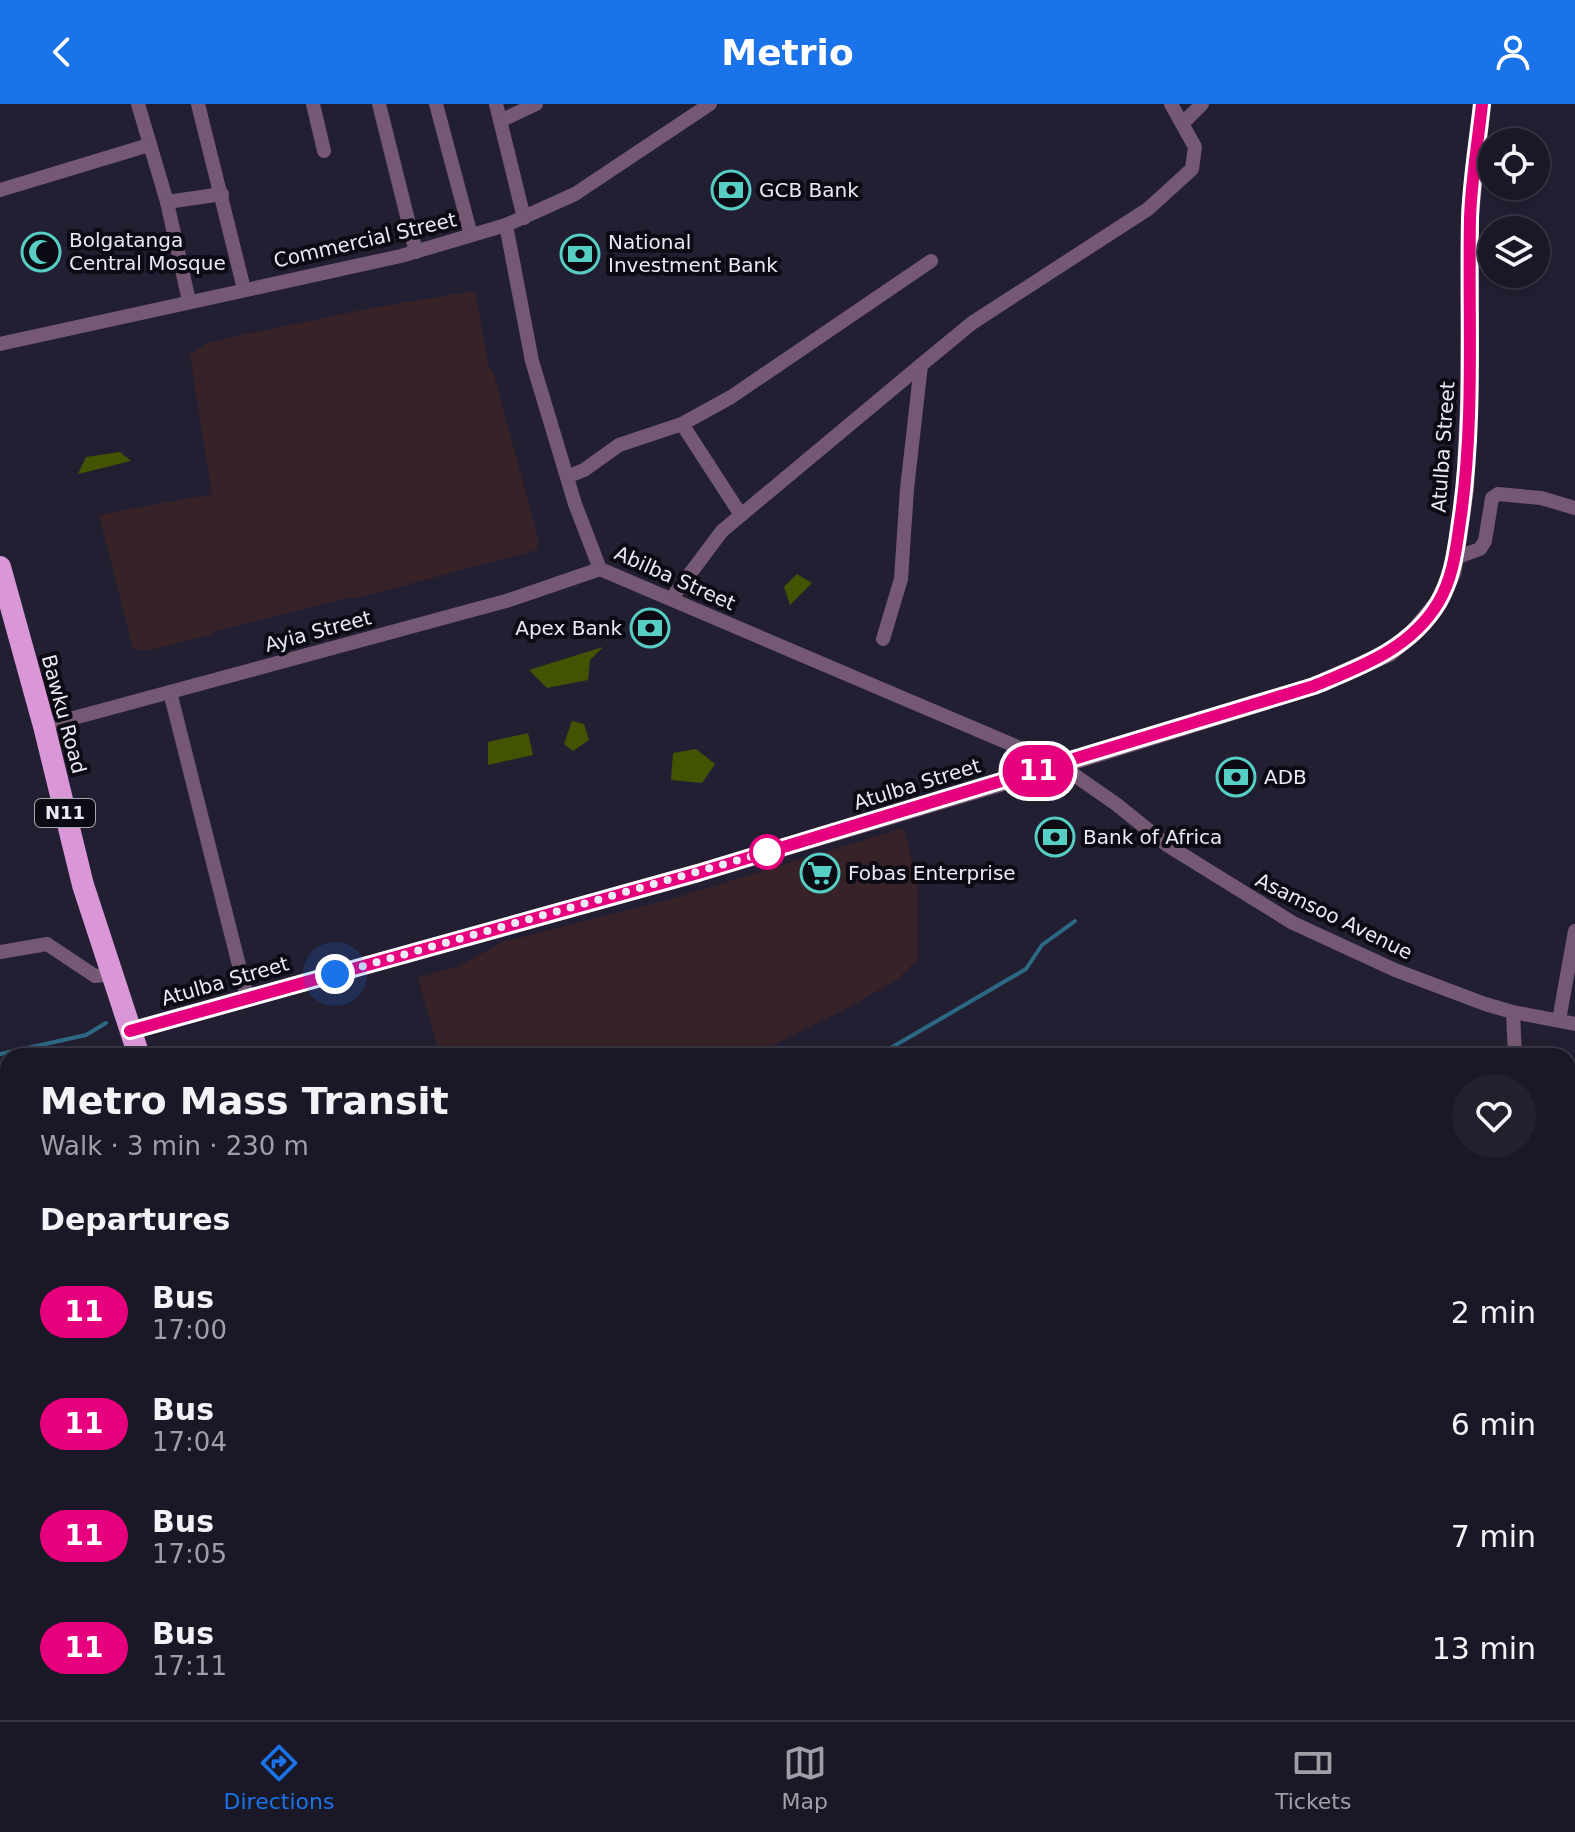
<!DOCTYPE html>
<meta charset="utf-8">
<style>
body{margin:0;font-family:"DejaVu Sans",sans-serif;background:#23202e;color:#f1f3f6;height:100vh;display:flex;flex-direction:column;font-size:30px;white-space:nowrap}
*{box-sizing:border-box;margin:0}
p{font-size:26px;color:#9f9fa7}
.icon{flex:none;width:44px;height:44px;fill:none;stroke:currentColor;stroke-width:2;stroke-linecap:round;stroke-linejoin:round}
.map{position:relative;flex:1;overflow:hidden}
.drawer{position:absolute;left:0px;top:944px;width:1576px;height:672px;display:flex;flex-direction:column;background:#1a1726;border-radius:24px 24px 0 0;box-shadow:0 4px 12px #0003,0 0 0 2px #383643}
.drawer>*{flex:none}
.badge{padding:0 16px;border-radius:26px;font-size:28px;line-height:52px}
.controls{position:absolute;left:1478px;top:24px;display:grid;gap:16px}
.controls a{display:grid;place-items:center;width:72px;height:72px;border-radius:50%;background:#1a1726;box-shadow:0 4px 12px #0003,0 0 0 2px #383643;font-size:40px}
.you{position:absolute;width:40px;height:40px;margin:-20px;border:6px solid #fff;border-radius:50%;background:#1a73e8;box-shadow:0 0 0 12px #1a73e833}
.map>.badge{position:absolute;translate:-50% -50%;box-shadow:0 0 0 4px #fff}
h2{padding:0 40px;font-size:30px;line-height:72px}
.round{display:grid;place-items:center;flex:none;width:84px;height:84px;border-radius:42px;background:#23202e}
.overview{display:flex;align-items:center;justify-content:space-between;height:136px;padding:0 40px}
h1{font-size:38px;font-weight:700;line-height:60px}
ul{padding:0;list-style:none}
li{display:flex;align-items:center;gap:24px;height:112px;padding:0 40px}
li div{flex:1}
li b{display:block;font-size:30px}
li em{font-style:normal}
li .badge{min-width:88px;font-weight:700;text-align:center}
header{display:flex;justify-content:space-between;align-items:center;height:104px;padding:0 40px;background:#1a73e8;color:#fff;font-size:36px;font-weight:700}
.menu{display:flex;justify-content:space-around;align-items:center;height:112px;border-top:2px solid #383643;background:#1a1726;font-size:22px;color:#9f9fa7}
.menu a{display:grid;justify-items:center;gap:4px}
.menu .active{color:#1a73e8}
.map>svg:first-child{display:block}
</style>
<header><svg class="icon" aria-label="back" viewBox="0 0 24 24"><path d="M15 5l-7 7 7 7"/></svg>Metrio<svg class="icon" aria-label="person" viewBox="0 0 24 24"><circle cx="12" cy="8" r="4"/><path d="M4 21q1-7 8-7t8 7"/></svg></header>
<div class="map">
<svg width="1575" height="1616" viewBox="0 0 1575 1616">
<rect width="100%" height="100%" fill="#231f33"/>
<g fill="#372327">
<path d="M475,187L488,260L494,271L539,438L536,446L357,494H346L219,526L209,531L151,546L133,545L99,411L212,390L190,251L206,240L234,233L366,205Z"/>
<path d="M904,724L918,781V854L898,875L844,906L751,952H440L418,874L459,862L503,838L668,796Z"/>
<path d="M478,1608H1178V1616H482Z"/>
</g>
<g fill="#435400">
<path d="M120,348L131,357L78,370L86,353Z"/>
<path d="M797,470L812,479L790,501L784,483Z"/>
<path d="M603,543L590,556L588,576L547,584L529,566Z"/>
<path d="M572,617L584,620L589,636L573,647L564,640Z"/>
<path d="M528,629L533,651L488,661V638Z"/>
<path d="M696,645L715,660L702,679L671,676L673,649Z"/>
</g>
<g fill="none" stroke-linecap="round" stroke-linejoin="round">
<g stroke="#2c6984" stroke-width="4">
<path d="M0,950L86,931L106,919"/>
<path d="M877,952L1026,865L1042,841L1075,817"/>
<path d="M0,1274L8,1272"/>
</g>
<g stroke="#755874" stroke-width="14">
<path d="M138,0L167,98L189,197"/>
<path d="M198,0L244,185"/>
<path d="M313,0L324,47"/>
<path d="M379,0L416,148"/>
<path d="M436,0L471,131"/>
<path d="M496,0L524,114"/>
<path d="M500,17L536,0"/>
<path d="M1183,19L1202,0"/>
<path d="M0,86L149,41"/>
<path d="M167,98L222,90"/>
<path d="M506,121L532,257L575,400L600,465L1060,661L1116,700L1167,741L1293,819L1395,866L1485,900L1513,908L1575,920"/>
<path d="M0,240L401,152L506,121L575,90L710,0"/>
<path d="M682,320L741,411"/>
<path d="M569,372L584,366L619,341L682,320L731,293L931,157"/>
<path d="M1455,454L1480,445L1485,437L1492,394L1498,390L1541,394L1575,404"/>
<path d="M671,495L722,427L921,261L972,219L1148,105L1192,65L1195,43L1171,0"/>
<path d="M883,535L901,475L907,385L921,261"/>
<path d="M170,588L247,893"/>
<path d="M44,622L506,497L600,465"/>
<path d="M0,848L47,840L95,872L111,870"/>
<path d="M1513,908L1515,952"/>
<path d="M1559,916L1575,827"/>
<path d="M1568,1135L1575,1133"/>
<path d="M0,1141L8,1138"/>
<path d="M0,1448L8,1446"/>
<path d="M0,1601L8,1599"/>
<path d="M1377,1608L1379,1616"/>
</g>
<path stroke="#755874" stroke-width="18" d="M130,927L698,769L1060,661L1314,582L1389,549L1414,528L1439,498L1452,469L1455,454L1465,385L1469,298L1470,110L1482,0"/>
<g stroke="#a576a3" stroke-width="20">
<path d="M1568,1597L1575,1595"/>
<path d="M1497,1616L1526,1608"/>
</g>
<g stroke="#da97d8" stroke-width="22">
<path d="M0,463L44,622L83,781L139,952"/>
<path d="M459,1608L463,1616"/>
</g>
</g>
<g fill="none" stroke-linecap="round" stroke-linejoin="round">
<defs>
<path id="line" d="M130,927L698,769L1314,582C1362,562 1410,545 1438,499C1453,474 1456,446 1460,418C1475,318 1468,216 1470,115C1471,77 1478,38 1482,0"/>
</defs>
<use href="#line" stroke="#fff" stroke-width="18"/>
<use href="#line" stroke="#e6007e" stroke-width="12"/>
<path stroke="#ebe9f7" stroke-width="8" stroke-dasharray="0 14.4" d="M335,870L767,748"/>
</g>
<defs>
<symbol id="bank-ring" viewBox="-11 -11 22 22"><circle r="9.5" fill="#0c0a13" stroke="#56cec4" stroke-width="1.5"/><path d="M-6-4H6V4H-6ZM0-2.3a2.3 2.3 0 1 0 0 4.6a2.3 2.3 0 1 0 0-4.6Z" fill="#56cec4"/></symbol>
<symbol id="mosque-ring" viewBox="-11 -11 22 22"><circle r="9.5" fill="#0c0a13" stroke="#56cec4" stroke-width="1.5"/><path d="M3.5-4.9A6 6 0 1 0 3.5 4.9A5 5 0 1 1 3.5-4.9Z" fill="#56cec4"/></symbol>
<symbol id="supermarket-ring" viewBox="-11 -11 22 22"><circle r="9.5" fill="#0c0a13" stroke="#56cec4" stroke-width="1.5"/><path d="M-6-5.5h2.5l.6 2H6L4.5 2H-2.5L-4.4-4H-6ZM-1.5 3.2a1.3 1.3 0 1 0 .1 0ZM3 3.2a1.3 1.3 0 1 0 .1 0Z" fill="#56cec4"/></symbol>
</defs>
<g fill-rule="evenodd">
<use href="#bank-ring" x="709" y="64" width="44" height="44"/>
<use href="#mosque-ring" x="19" y="126" width="44" height="44"/>
<use href="#bank-ring" x="558" y="128" width="44" height="44"/>
<use href="#bank-ring" x="628" y="502" width="44" height="44"/>
<use href="#bank-ring" x="1214" y="651" width="44" height="44"/>
<use href="#bank-ring" x="1033" y="711" width="44" height="44"/>
<use href="#supermarket-ring" x="798" y="747" width="44" height="44"/>
</g>
<circle fill="#fff" stroke="#e6007e" stroke-width="4" cx="767" cy="748" r="16"/>
<g text-anchor="middle" stroke-width="8" stroke-linejoin="round" paint-order="stroke">
<rect fill="#0c0a13" stroke="#a8a6b3" stroke-width="2" x="35" y="695" width="60" height="28" rx="6"/>
<g font-size="18" font-weight="bold" fill="#ebe9f7">
<text x="65" y="715">N11</text>
</g>
<g font-size="20" fill="#ebe9f7" stroke="#0c0a13" text-anchor="start">
<text x="759" y="93">GCB Bank</text>
<text x="69" y="143">Bolgatanga<tspan x="69" dy="23">Central Mosque</tspan></text>
<text x="608" y="145">National<tspan x="608" dy="23">Investment Bank</tspan></text>
<text x="622" y="531" text-anchor="end">Apex Bank</text>
<text x="1264" y="680">ADB</text>
<text x="1083" y="740">Bank of Africa</text>
<text x="848" y="776">Fobas Enterprise</text>
</g>
<g font-size="20" fill="#ebe9f7" stroke="#0c0a13">
<text transform="translate(365 136) rotate(-13)" y="7">Commercial Street</text>
<text transform="translate(1443 343) rotate(-86)" y="7">Atulba Street</text>
<text transform="translate(675 474) rotate(24)" y="7">Abilba Street</text>
<text transform="translate(318 527) rotate(-15)" y="7">Ayia Street</text>
<text transform="translate(64 610) rotate(75)" y="7">Bawku Road</text>
<text transform="translate(917 680) rotate(-17)" y="7">Atulba Street</text>
<text transform="translate(1334 812) rotate(26)" y="7">Asamsoo Avenue</text>
<text transform="translate(225 877) rotate(-16)" y="7">Atulba Street</text>
</g>
</g>
</svg>
<div class="controls">
<a><svg class="icon" aria-label="locate" viewBox="0 0 24 24"><circle cx="12" cy="12" r="6"/><path d="M12 2v4M12 18v4M2 12h4M18 12h4"/></svg></a>
<a><svg class="icon" aria-label="layers" viewBox="0 0 24 24"><path d="M12 4l9 5-9 5-9-5zM3 14l9 5 9-5"/></svg></a>
</div>
<div class="you" style="left:335px;top:870px"></div>
<b class="badge" style="left:1038px;top:667px;background:#e6007e;color:#fff">11</b>
<section class="drawer">
<div class="overview"><div><h1>Metro Mass Transit</h1><p>Walk · 3 min · 230 m</p></div><a class="round"><svg class="icon" aria-label="heart" viewBox="0 0 24 24"><path d="M12 20l-8-8c-3-5 5-10 8-4 3-6 11-1 8 4z"/></svg></a></div>
<h2>Departures</h2>
<ul>
<li><span class="badge" style="background:#e6007e;color:#fff">11</span><div><b>Bus</b><p>17:00</p></div><em>2 min</em></li>
<li><span class="badge" style="background:#e6007e;color:#fff">11</span><div><b>Bus</b><p>17:04</p></div><em>6 min</em></li>
<li><span class="badge" style="background:#e6007e;color:#fff">11</span><div><b>Bus</b><p>17:05</p></div><em>7 min</em></li>
<li><span class="badge" style="background:#e6007e;color:#fff">11</span><div><b>Bus</b><p>17:11</p></div><em>13 min</em></li>
</ul>
</section>
</div>
<nav class="menu">
<a class="active"><svg class="icon" aria-label="directions" viewBox="0 0 24 24"><path d="M12 3l9 9-9 9-9-9zM9 14v-3h6M13 9l2 2-2 2"/></svg>Directions</a>
<a><svg class="icon" aria-label="map" viewBox="0 0 24 24"><path d="M3 6l6-2 6 2 6-2v14l-6 2-6-2-6 2zM9 4v14M15 6v14"/></svg>Map</a>
<a><svg class="icon" aria-label="tickets" viewBox="0 0 24 24"><path d="M3 7h18v10H3zM15 7v10"/></svg>Tickets</a>
</nav>
